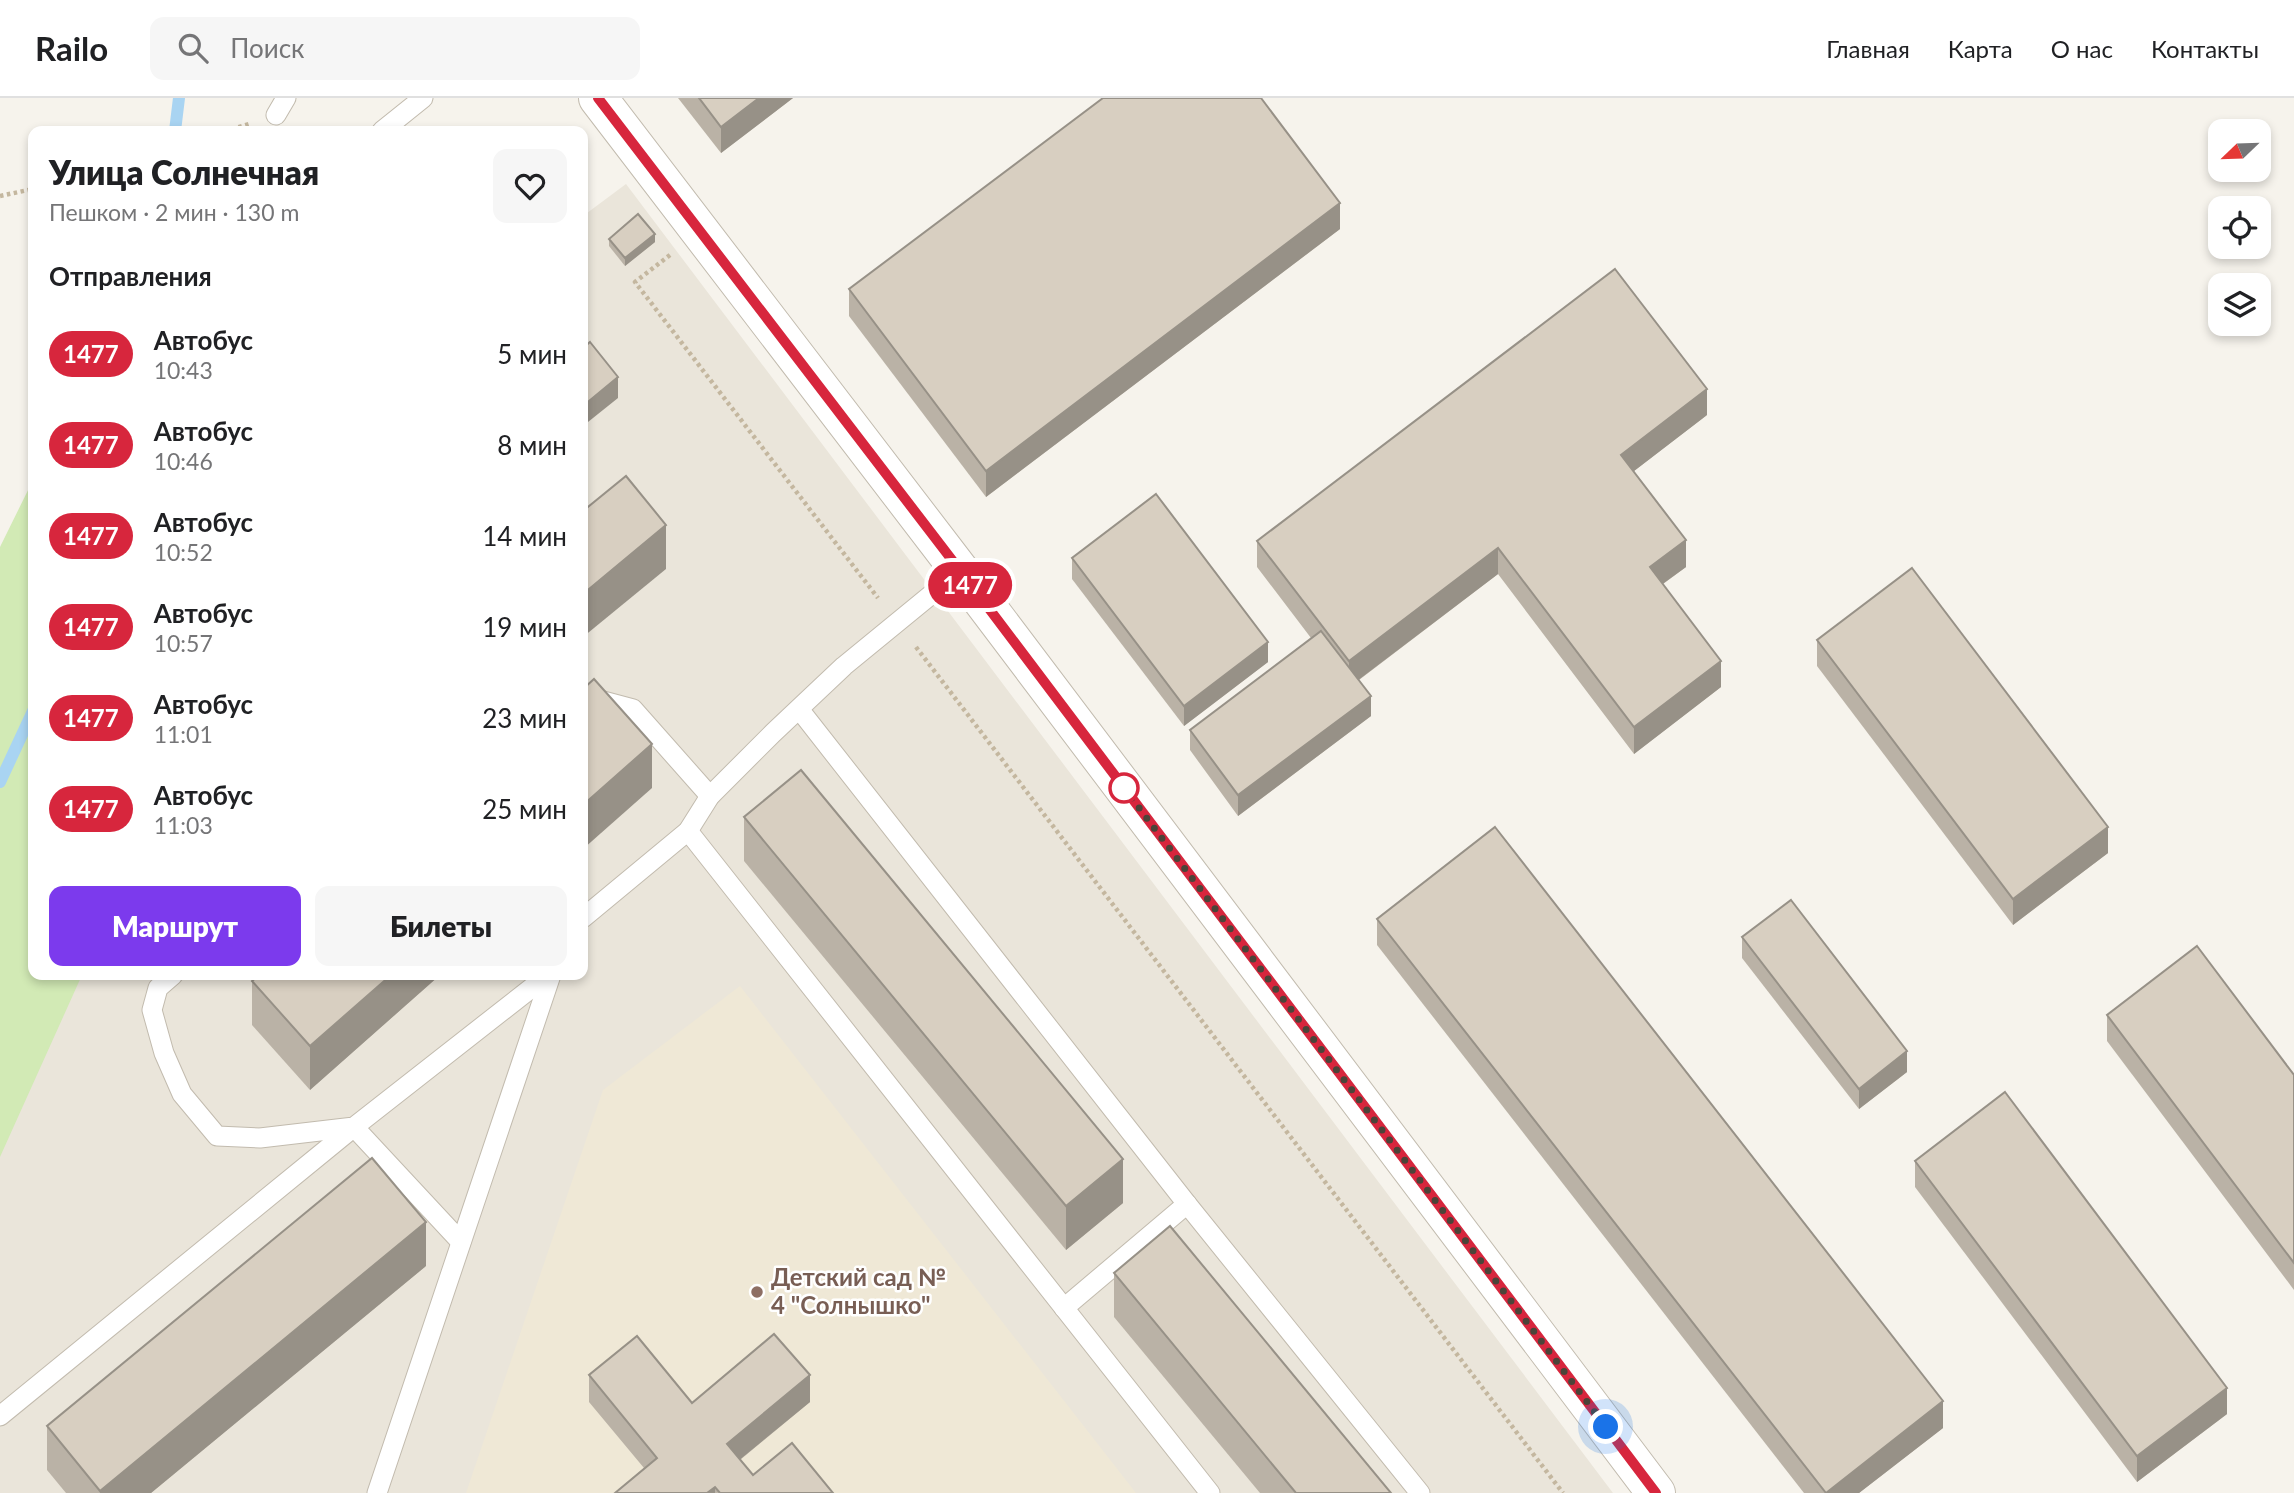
<!DOCTYPE html>
<html lang="ru">
<meta charset="utf-8">
<style>
body{margin:0;font-family:Lato,sans-serif;background:#f6f6f6;color:#202124;height:100vh;display:flex;flex-direction:column;font-size:26px;white-space:nowrap}
*{box-sizing:border-box;margin:0}
p{font-size:23px;color:#757577}
.icon{flex:none;width:38px;height:38px;fill:none;stroke:currentColor;stroke-width:2;stroke-linecap:round;stroke-linejoin:round}
.map{position:relative;flex:1;overflow:hidden}
.drawer{position:absolute;left:28px;top:28px;width:560px;height:854px;display:flex;flex-direction:column;background:#fff;border-radius:14px;box-shadow:0 4px 10px #0003}
.drawer>*{flex:none}
.badge{padding:0 14px;border-radius:23px;font-size:24px;line-height:46px}
.needle{width:46px;rotate:247deg}
.buttons{position:absolute;left:2208px;top:21px;display:grid;gap:14px}
.buttons a{display:grid;place-items:center;width:63px;height:63px;border-radius:14px;background:#fff;box-shadow:0 4px 10px #0003;font-size:35px}
.you{position:absolute;width:35px;height:35px;margin:-18px;border:5px solid #fff;border-radius:50%;background:#1a73e8;box-shadow:0 0 0 10px #1a73e833}
.map>.badge{position:absolute;translate:-50% -50%;box-shadow:0 0 0 4px #fff}
h2{padding:0 21px;font-size:26px;line-height:63px}
.round{display:grid;place-items:center;flex:none;width:74px;height:74px;border-radius:14px;background:#f6f6f6}
.summary{display:flex;align-items:center;justify-content:space-between;height:119px;padding:0 21px}
h1{font-size:33px;font-weight:800;line-height:52px}
.primary-button{display:flex;gap:14px;margin-top:auto;padding:14px 21px}
.primary-button a{flex:1;height:80px;border-radius:14px;background:#7c3aed;color:#fff;font-size:28px;font-weight:800;line-height:80px;text-align:center}
.primary-button a+a{background:#f6f6f6;color:#202124}
ul{padding:0;list-style:none}
li{display:flex;align-items:center;gap:21px;height:91px;padding:0 21px}
li div{flex:1}
li b{display:block;font-size:26px}
li em{font-style:normal}
li .badge{min-width:77px;font-weight:700;text-align:center}
header{display:flex;align-items:center;gap:42px;box-sizing:border-box;height:98px;padding:0 35px;background:#fff;border-bottom:2px solid #e0e0e0}
header strong{font-size:33px}
nav{display:flex;gap:38px;margin-inline-start:auto;font-size:24px}
.search{width:490px;height:63px;background:#f6f6f6;display:flex;align-items:center;gap:18px;box-sizing:border-box;padding:0 24px;border-radius:14px;color:#757577;font-size:26px}
.map>svg:first-child{display:block}
</style>
<header>
<strong>Railo</strong>
<div class="search"><svg class="icon" aria-label="search" viewBox="0 0 24 24"><circle cx="10" cy="10" r="6"/><path d="M15 15l6 6"/></svg>Поиск</div>
<nav><a>Главная</a><a>Карта</a><a>О нас</a><a>Контакты</a></nav>
</header>
<div class="map">
<svg width="2294" height="1395" viewBox="0 0 2294 1395">
<rect width="100%" height="100%" fill="#f6f3ec"/>
<path fill="#eae5da" d="M626,86L1613,1395H0V1003L57,877H583V118Z"/>
<path fill="#efe8d6" d="M740,888L1136,1395H466L603,992Z"/>
<path fill="#d2eab5" d="M33,382V877H82L0,1059V449Z"/>
<g fill="none" stroke-linecap="round" stroke-linejoin="round">
<g stroke="#a9d4f2" stroke-width="12">
<path d="M175,33L179,0"/>
<path d="M0,684L33,613"/>
</g>
<defs>
<g id="service">
<path d="M276,17L286,0"/>
<path d="M382,33L423,0"/>
<path d="M583,602L603,603L633,611L710,698"/>
<path d="M799,611L1187,1106L1420,1395"/>
<path d="M688,733L1210,1395"/>
<path d="M583,820L688,733L710,698L773,635L844,568L960,473"/>
<path d="M173,877L158,890L152,912L164,955L182,996L217,1038L260,1040L354,1029L548,877"/>
<path d="M1064,1210L1187,1106"/>
<path d="M0,1318L354,1029L461,1144"/>
<path d="M377,1395L551,877"/>
</g>
<path id="tertiary" d="M598,0L960,473L1656,1395"/>
</defs>
<use href="#service" stroke="#c2bbae" stroke-width="21"/>
<use href="#tertiary" stroke="#c2bbae" stroke-width="40"/>
<g stroke="#c4b79f" stroke-width="4.5" stroke-dasharray="3.5 3.5" stroke-linecap="butt">
<path d="M225,33L249,26"/>
<path d="M0,98L33,91"/>
<path d="M670,157L635,184L878,500"/>
<path d="M916,549L1563,1395"/>
</g>
<use href="#service" stroke="#fff" stroke-width="19"/>
<use href="#tertiary" stroke="#fff" stroke-width="38"/>
</g>
<g fill="#bab2a6">
<path d="M678,0H793L721,55Z"/>
<path d="M1340,131L986,399L849,218V191Z"/>
<path d="M609,141L655,144L625,168L609,148Z"/>
<path d="M1707,317L1634,373L1686,469L1663,486L1721,589L1634,656L1498,476L1359,582L1371,618L1238,718L1190,652V632L1311,540L1257,469V443Z"/>
<path d="M1072,460L1268,564L1184,628L1072,481Z"/>
<path d="M1817,542L2108,755L2013,827L1817,568Z"/>
<path d="M744,719L1123,1105L1066,1152L744,763Z"/>
<path d="M1377,821L1943,1330L1859,1395H1804L1377,847Z"/>
<path d="M1742,839L1907,974L1859,1011L1742,860Z"/>
<path d="M259,877H440L310,992L252,927V883Z"/>
<path d="M2107,917L2294,977V1192L2107,943Z"/>
<path d="M1915,1063L2227,1316L2137,1384L1915,1089Z"/>
<path d="M426,1168L151,1395H66L47,1372V1328Z"/>
<path d="M1114,1175L1391,1395H1260L1114,1219Z"/>
<path d="M589,1277L692,1305L810,1304L740,1362L753,1377L833,1395H615L644,1370L589,1304Z"/>
</g>
<g fill="#979187">
<path d="M759,0H793L721,55V29Z"/>
<path d="M1340,105V131L986,399V373Z"/>
<path d="M655,136V144L625,168V160Z"/>
<path d="M618,279V300L583,328V308Z"/>
<path d="M1707,291V317L1621,383V357Z"/>
<path d="M666,427V471L583,539V496Z"/>
<path d="M1686,442V469L1650,495V469Z"/>
<path d="M1498,450V476L1349,589V563Z"/>
<path d="M1268,544V564L1184,628V608Z"/>
<path d="M1721,563V589L1634,656V629Z"/>
<path d="M1371,598V618L1238,718V697Z"/>
<path d="M652,646V690L583,751V707Z"/>
<path d="M2108,729V755L2013,827V801Z"/>
<path d="M391,877H440L310,992V948Z"/>
<path d="M1907,953V974L1859,1011V991Z"/>
<path d="M1123,1061V1105L1066,1152V1108Z"/>
<path d="M426,1124V1168L151,1395H100V1393Z"/>
<path d="M810,1277V1304L727,1372V1346Z"/>
<path d="M2227,1290V1316L2137,1384V1358Z"/>
<path d="M1943,1303V1330L1859,1395H1826Z"/>
<path d="M715,1389V1395H707Z"/>
</g>
<g fill="#d8cfc1" stroke="#979187" stroke-width="2">
<path d="M699,0H759L721,29Z"/>
<path d="M1103,0H1261L1340,105L986,373L849,191Z"/>
<path d="M638,116L655,136L625,160L609,141Z"/>
<path d="M1615,171L1707,291L1621,357L1686,442L1650,469L1721,563L1634,629L1498,450L1349,563L1257,443Z"/>
<path d="M590,244L618,279L583,308V250Z"/>
<path d="M626,378L666,427L583,496V413Z"/>
<path d="M1156,396L1268,544L1184,608L1072,460Z"/>
<path d="M1912,470L2108,729L2013,801L1817,542Z"/>
<path d="M1321,533L1371,598L1238,697L1190,632Z"/>
<path d="M594,581L652,646L583,707V591Z"/>
<path d="M801,672L1123,1061L1066,1108L744,719Z"/>
<path d="M1495,729L1943,1303L1826,1395L1377,821Z"/>
<path d="M1791,802L1907,953L1859,991L1742,839Z"/>
<path d="M2197,848L2294,977V1165L2107,917Z"/>
<path d="M259,877H391L310,948L252,883Z"/>
<path d="M2005,994L2227,1290L2137,1358L1915,1063Z"/>
<path d="M372,1060L426,1124L100,1393L47,1328Z"/>
<path d="M1170,1128L1391,1395H1296L1114,1175Z"/>
<path d="M774,1236L810,1277L727,1346L753,1377L792,1345L833,1395H720L715,1389L707,1395H615L657,1360L589,1277L637,1238L692,1305Z"/>
</g>
<g fill="none" stroke-linecap="round" stroke-linejoin="round">
<defs>
<path id="line" d="M598,0L975,492L1656,1395"/>
</defs>
<use href="#line" stroke="#fff" stroke-width="16"/>
<use href="#line" stroke="#d7263d" stroke-width="10"/>
<path stroke="#4b4439" stroke-width="7" stroke-dasharray="0 12.6" d="M1124,690L1606,1329"/>
</g>
<circle fill="#fff" stroke="#d7263d" stroke-width="3.5" cx="1124" cy="690" r="14"/>
<circle fill="#8d6e63" stroke="#fff" stroke-width="2.5" cx="757" cy="1194" r="7"/>
<g text-anchor="middle" stroke-width="5" stroke-linejoin="round" paint-order="stroke">
<g font-size="24" font-weight="bold" fill="#785e54" stroke="#fff" text-anchor="start">
<text x="771" y="1188">Детский сад №<tspan x="771" dy="28">4 "Солнышко"</tspan></text>
</g>
</g>
</svg>
<div class="buttons">
<a><svg class="needle" viewBox="-14 -14 28 28"><path d="M0-13l5 13h-10z" fill="#e53935"/><path d="M0 13l5-13h-10z" fill="#757577"/></svg></a>
<a><svg class="icon" aria-label="locate" viewBox="0 0 24 24"><circle cx="12" cy="12" r="6"/><path d="M12 2v4M12 18v4M2 12h4M18 12h4"/></svg></a>
<a><svg class="icon" aria-label="layers" viewBox="0 0 24 24"><path d="M12 4l9 5-9 5-9-5zM3 14l9 5 9-5"/></svg></a>
</div>
<div class="you" style="left:1606px;top:1329px"></div>
<b class="badge" style="left:970px;top:487px;background:#d7263d;color:#fff">1477</b>
<section class="drawer">
<div class="summary"><div><h1>Улица Солнечная</h1><p>Пешком · 2 мин · 130 m</p></div><a class="round"><svg class="icon" aria-label="heart" viewBox="0 0 24 24"><path d="M12 20l-8-8c-3-5 5-10 8-4 3-6 11-1 8 4z"/></svg></a></div>
<h2>Отправления</h2>
<ul>
<li><span class="badge" style="background:#d7263d;color:#fff">1477</span><div><b>Автобус</b><p>10:43</p></div><em>5 мин</em></li>
<li><span class="badge" style="background:#d7263d;color:#fff">1477</span><div><b>Автобус</b><p>10:46</p></div><em>8 мин</em></li>
<li><span class="badge" style="background:#d7263d;color:#fff">1477</span><div><b>Автобус</b><p>10:52</p></div><em>14 мин</em></li>
<li><span class="badge" style="background:#d7263d;color:#fff">1477</span><div><b>Автобус</b><p>10:57</p></div><em>19 мин</em></li>
<li><span class="badge" style="background:#d7263d;color:#fff">1477</span><div><b>Автобус</b><p>11:01</p></div><em>23 мин</em></li>
<li><span class="badge" style="background:#d7263d;color:#fff">1477</span><div><b>Автобус</b><p>11:03</p></div><em>25 мин</em></li>
</ul>
<div class="primary-button"><a>Маршрут</a><a>Билеты</a></div>
</section>
</div>
